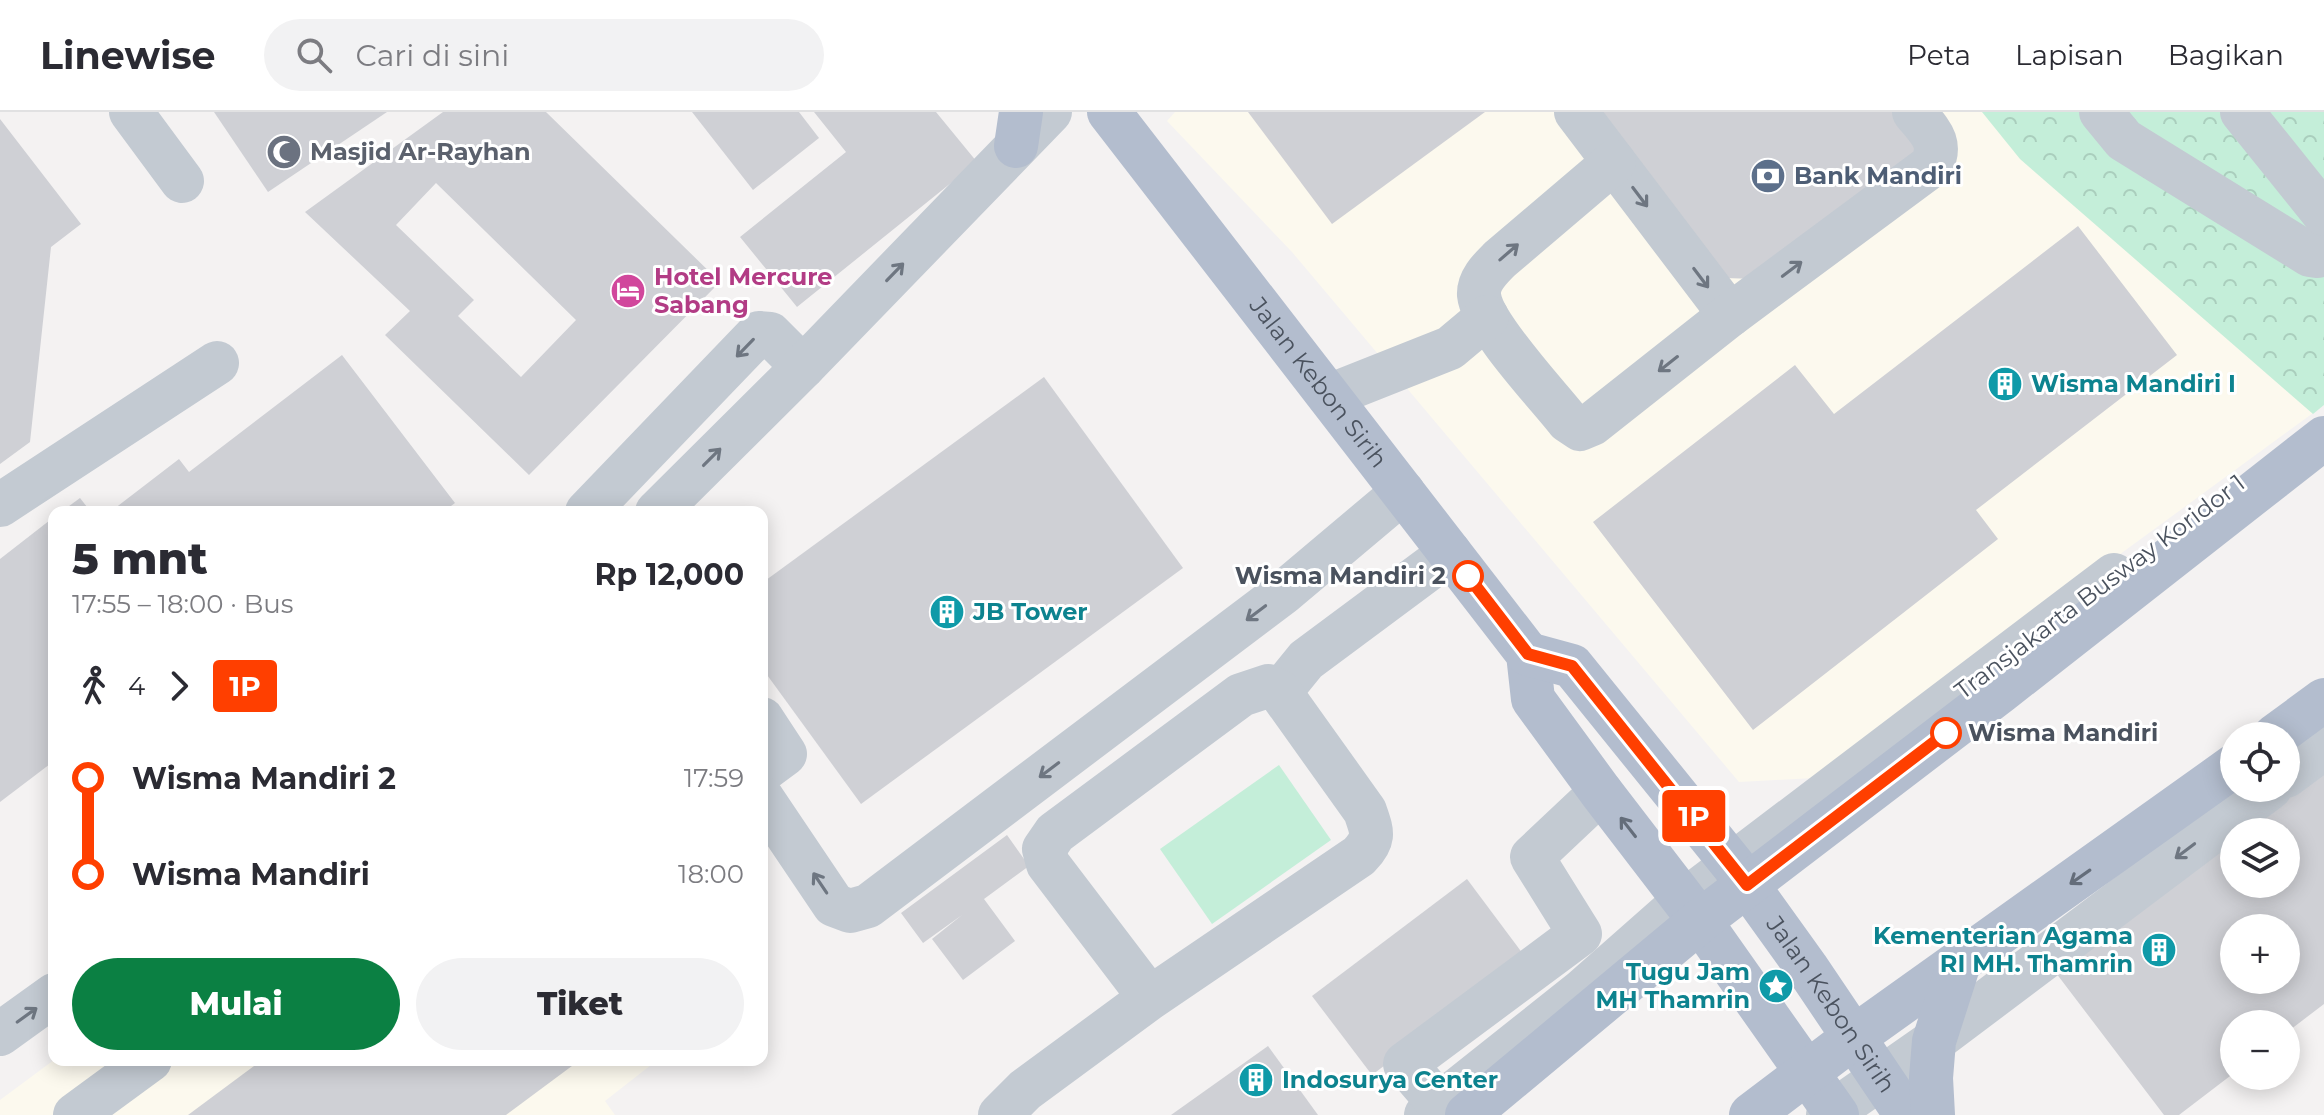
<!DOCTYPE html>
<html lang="id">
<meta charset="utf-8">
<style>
body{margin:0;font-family:Montserrat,sans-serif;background:#f2f2f3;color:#2b2b33;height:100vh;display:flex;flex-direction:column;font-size:30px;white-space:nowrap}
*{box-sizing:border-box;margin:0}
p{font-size:26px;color:#7c7c81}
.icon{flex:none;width:44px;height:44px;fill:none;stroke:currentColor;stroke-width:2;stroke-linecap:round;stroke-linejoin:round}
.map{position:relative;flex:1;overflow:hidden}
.panel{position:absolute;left:48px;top:394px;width:720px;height:560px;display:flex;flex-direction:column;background:#fff;border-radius:16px;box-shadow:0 4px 20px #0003}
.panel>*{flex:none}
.badge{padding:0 16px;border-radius:6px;font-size:28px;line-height:52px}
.buttons{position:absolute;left:2220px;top:610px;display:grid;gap:16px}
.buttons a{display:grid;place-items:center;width:80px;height:80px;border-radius:50%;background:#fff;box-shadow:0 4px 20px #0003;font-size:40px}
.map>.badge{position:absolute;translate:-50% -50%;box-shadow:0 0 0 4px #fff}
.legs{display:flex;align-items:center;gap:12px;height:88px;padding:0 24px;font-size:26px}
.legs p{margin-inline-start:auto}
.overview{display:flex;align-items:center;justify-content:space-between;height:136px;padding:0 24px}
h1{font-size:44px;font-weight:800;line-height:60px}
.button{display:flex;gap:16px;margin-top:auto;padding:16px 24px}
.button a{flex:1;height:92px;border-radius:48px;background:#0b8043;color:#fff;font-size:32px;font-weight:800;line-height:92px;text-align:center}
.button a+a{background:#f2f2f3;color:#2b2b33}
ul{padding:0 24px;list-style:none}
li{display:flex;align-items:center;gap:28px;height:96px;font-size:30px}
li i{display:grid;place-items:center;width:12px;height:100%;margin:0 10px;background:currentColor}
li i::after{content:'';width:20px;height:20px;margin:-10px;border:6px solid;border-radius:50%;background:#fff}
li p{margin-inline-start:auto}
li:first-child i{background:linear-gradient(#0000 50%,currentColor 0)}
li:last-child i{background:linear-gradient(currentColor 50%,#0000 0)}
header{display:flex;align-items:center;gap:48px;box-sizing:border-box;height:112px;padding:0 40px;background:#fff;border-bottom:2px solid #e1e1e2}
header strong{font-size:38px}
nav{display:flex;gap:44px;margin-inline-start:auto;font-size:28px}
.search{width:560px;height:72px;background:#f2f2f3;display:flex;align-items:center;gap:20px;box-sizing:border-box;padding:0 28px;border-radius:44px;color:#7c7c81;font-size:30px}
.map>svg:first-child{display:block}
</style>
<header>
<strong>Linewise</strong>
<div class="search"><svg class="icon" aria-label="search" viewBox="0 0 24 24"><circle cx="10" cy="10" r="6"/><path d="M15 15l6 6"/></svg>Cari di sini</div>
<nav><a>Peta</a><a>Lapisan</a><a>Bagikan</a></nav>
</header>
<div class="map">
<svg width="2324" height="1003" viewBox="0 0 2324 1003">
<defs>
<pattern id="park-crowns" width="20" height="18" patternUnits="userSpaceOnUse" patternTransform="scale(2)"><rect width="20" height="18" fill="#c4eed9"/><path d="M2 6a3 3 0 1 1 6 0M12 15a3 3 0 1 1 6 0" fill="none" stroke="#aacebd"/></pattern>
</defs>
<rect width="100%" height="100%" fill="#f4f2f2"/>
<g fill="#fcf9ee">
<path d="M1175,0H2324V293L1814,666L1739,670L1292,140L1167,9Z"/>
<path d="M54,948H655L656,949L605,989L615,1003H0V988Z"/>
</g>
<path fill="url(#park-crowns)" d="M1982,0H2324V293L2313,302L2020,47Z"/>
<path fill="#c4eed9" d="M1279,653L1331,728L1212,812L1160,737Z"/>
<g fill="#cfd0d5" fill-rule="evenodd">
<path d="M214,0H387L268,80Z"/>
<path d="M443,0H546L720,170L529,363L385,223L410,199L305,100ZM436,71L576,208L521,265L458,204L474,188L396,113Z"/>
<path d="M692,0H799L819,26L753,78Z"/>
<path d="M814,0H936L977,50L797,195L740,125L846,40Z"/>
<path d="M1248,0H1485L1332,112Z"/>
<path d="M1602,0H1908L1917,11L1915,45L1755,167L1725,166Z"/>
<path d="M0,7L81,112L51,135L30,330L0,352Z"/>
<path d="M2078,114L2177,243L1976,398L1998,427L1753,618L1593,410L1795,253L1834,302Z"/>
<path d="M342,243L455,391L443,400H110L179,347L189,360Z"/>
<path d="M1044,265L1183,456L861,692L762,556V471Z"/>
<path d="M80,386L91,400H61Z"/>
<path d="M54,405V649L0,690V447Z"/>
<path d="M2324,655V892L2286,921V912H2234V961L2179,1003H2164L2056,861L2234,724V772H2286V720H2239ZM2234,816H2286V868H2234Z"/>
<path d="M1007,723L1029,754L984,787L1015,829L963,868L932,827L962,803L923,831L901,801Z"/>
<path d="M1467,767L1526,846L1372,963L1312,884Z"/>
<path d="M1268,934L1318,1003H1171Z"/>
<path d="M262,948H580L506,1003H188Z"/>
</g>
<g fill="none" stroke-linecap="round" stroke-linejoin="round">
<g stroke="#c3cad2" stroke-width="44">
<path d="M131,0L182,69"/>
<path d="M1576,0L1730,203"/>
<path d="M2101,0L2124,28L2310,143L2317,144L2324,139"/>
<path d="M2242,0L2324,102"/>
<path d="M1614,50L1500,147C1491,156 1478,168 1479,183C1482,214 1547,282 1568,309L1580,317L1592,312L1730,203L1931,54C1944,30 1929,19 1914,0"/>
<path d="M1329,284L1450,236L1487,205"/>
<path d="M0,393L217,251"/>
<path d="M587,400L759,221L770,222L803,255"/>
<path d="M657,400L803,255L1050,0"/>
<path d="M1280,580L1306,548L1450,441"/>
<path d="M762,607L785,642L762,659"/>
<path d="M2286,664L2324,636"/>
<path d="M762,686L834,793L850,799L868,794L1283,481L1403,380"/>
<path d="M0,922L54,883"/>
<path d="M75,1003L150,948"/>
<path d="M1000,1003L1025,978L1150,886L1048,752L1044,737L1055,721L1241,583L1268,574L1280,580L1365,699C1372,720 1376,726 1359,744L1150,886"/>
<path d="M1426,1003L1582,879L1684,789L2114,463"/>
<path d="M1449,1003L1405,952L1580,822L1532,745L1601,680"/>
<path d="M1828,1003L1934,929L2270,676"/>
</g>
<g stroke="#b3bdce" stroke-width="44">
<path id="s1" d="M1109,0L1528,542L1533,587L1601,680L1700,809L1837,1003"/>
<path d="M1016,34L1021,0"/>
<path id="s2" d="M1528,542L1572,554L1733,753L1807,856L1906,1003"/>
<path d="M2275,624L2324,588"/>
<path d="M1467,1003L1700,809L2001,579L2324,326"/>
<path d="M1751,1003L1854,925L2234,654"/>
<path d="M1933,1003L1931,966L1934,929L1959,851"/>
</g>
</g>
<defs><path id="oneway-shaft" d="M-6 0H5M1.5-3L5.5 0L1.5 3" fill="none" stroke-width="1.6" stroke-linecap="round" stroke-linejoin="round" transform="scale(2)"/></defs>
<g stroke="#6e7681">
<use href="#oneway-shaft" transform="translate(1640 85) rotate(53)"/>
<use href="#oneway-shaft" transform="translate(1509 140) rotate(-41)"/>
<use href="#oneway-shaft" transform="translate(1792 157) rotate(-37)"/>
<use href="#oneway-shaft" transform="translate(895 160) rotate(-46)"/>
<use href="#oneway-shaft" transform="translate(1701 166) rotate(53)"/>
<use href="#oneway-shaft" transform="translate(745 236) rotate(134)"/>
<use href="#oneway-shaft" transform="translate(1668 252) rotate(142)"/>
<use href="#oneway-shaft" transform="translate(712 345) rotate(-45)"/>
<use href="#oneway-shaft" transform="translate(1256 501) rotate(143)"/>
<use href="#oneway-shaft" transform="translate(1049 658) rotate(143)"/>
<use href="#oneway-shaft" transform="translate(2185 739) rotate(143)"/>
<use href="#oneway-shaft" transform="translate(820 771) rotate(-124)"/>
<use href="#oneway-shaft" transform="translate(27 903) rotate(-36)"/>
</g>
<g stroke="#646d7a">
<use href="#oneway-shaft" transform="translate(1628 715) rotate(-128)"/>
<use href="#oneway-shaft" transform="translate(2080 765) rotate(145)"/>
</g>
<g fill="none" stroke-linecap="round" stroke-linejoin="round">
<defs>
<path id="line-1" d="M1468,464L1528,542L1572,554L1747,773L1946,621"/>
</defs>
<use href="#line-1" stroke="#fff" stroke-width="18"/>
<use href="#line-1" stroke="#ff3f00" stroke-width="12"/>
</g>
<defs>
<symbol id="mosque-disc" viewBox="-11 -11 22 22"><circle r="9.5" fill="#6b7280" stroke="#fff"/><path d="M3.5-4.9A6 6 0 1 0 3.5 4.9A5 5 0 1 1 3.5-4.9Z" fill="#fff"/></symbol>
<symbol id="bank-disc" viewBox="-11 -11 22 22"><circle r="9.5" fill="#5c6f8a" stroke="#fff"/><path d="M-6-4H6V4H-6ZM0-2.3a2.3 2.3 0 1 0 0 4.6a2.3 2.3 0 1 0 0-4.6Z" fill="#fff"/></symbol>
<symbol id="hotel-disc" viewBox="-11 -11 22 22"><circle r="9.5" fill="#d1479c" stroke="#fff"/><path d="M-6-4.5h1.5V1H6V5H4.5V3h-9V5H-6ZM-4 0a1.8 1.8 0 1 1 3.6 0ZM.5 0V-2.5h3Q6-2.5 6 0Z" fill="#fff"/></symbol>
<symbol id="building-disc" viewBox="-11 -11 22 22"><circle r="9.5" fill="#0f9aa8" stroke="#fff"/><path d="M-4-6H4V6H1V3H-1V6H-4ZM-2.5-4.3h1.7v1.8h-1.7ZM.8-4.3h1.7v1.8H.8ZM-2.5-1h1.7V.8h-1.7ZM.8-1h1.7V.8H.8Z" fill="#fff"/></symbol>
<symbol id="sight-disc" viewBox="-11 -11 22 22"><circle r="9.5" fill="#0f9aa8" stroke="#fff"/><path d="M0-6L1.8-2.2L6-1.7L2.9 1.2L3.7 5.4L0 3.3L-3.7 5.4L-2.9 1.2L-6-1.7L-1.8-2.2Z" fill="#fff"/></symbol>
</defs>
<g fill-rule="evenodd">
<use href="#mosque-disc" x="264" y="20" width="40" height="40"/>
<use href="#bank-disc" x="1748" y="44" width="40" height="40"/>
<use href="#hotel-disc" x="608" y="159" width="40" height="40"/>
<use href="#building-disc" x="1985" y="252" width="40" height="40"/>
<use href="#building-disc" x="927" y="480" width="40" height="40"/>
<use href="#building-disc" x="2139" y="818" width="40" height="40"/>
<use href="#sight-disc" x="1756" y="854" width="40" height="40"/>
<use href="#building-disc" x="1236" y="948" width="40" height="40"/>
</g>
<g fill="#fff" stroke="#ff3f00" stroke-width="4">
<circle cx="1468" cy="464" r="14"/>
<circle cx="1946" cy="621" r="14"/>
</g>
<g text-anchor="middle" stroke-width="6" stroke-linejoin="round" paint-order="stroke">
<g font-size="24" font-weight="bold" fill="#5b616d" stroke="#fff" text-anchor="start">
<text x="310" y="48">Masjid Ar-Rayhan</text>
</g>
<g font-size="24" font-weight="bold" fill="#4e5e75" stroke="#fff" text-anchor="start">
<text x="1794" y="72">Bank Mandiri</text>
</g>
<g font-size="24" font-weight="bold" fill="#b23c85" stroke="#fff" text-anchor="start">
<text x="654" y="173">Hotel Mercure<tspan x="654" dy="28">Sabang</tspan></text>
</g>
<g font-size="24" fill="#4a525e" stroke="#fff">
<text dy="8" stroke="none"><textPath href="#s1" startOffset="342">Jalan Kebon Sirih</textPath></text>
<text transform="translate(2100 475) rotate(-37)" y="8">Transjakarta Busway Koridor 1</text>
<text dy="8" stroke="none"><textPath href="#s2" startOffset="472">Jalan Kebon Sirih</textPath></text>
</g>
<g font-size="24" font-weight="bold" fill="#0d838f" stroke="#fff" text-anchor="start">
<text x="2031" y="280">Wisma Mandiri I</text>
<text x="973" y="508">JB Tower</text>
<text x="2133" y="832" text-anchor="end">Kementerian Agama<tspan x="2133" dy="28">RI MH. Thamrin</tspan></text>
<text x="1750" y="868" text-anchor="end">Tugu Jam<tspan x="1750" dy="28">MH Thamrin</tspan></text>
<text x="1282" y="976">Indosurya Center</text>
</g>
<g font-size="24" font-weight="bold" fill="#4a525e" stroke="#fff" text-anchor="end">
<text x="1446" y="472">Wisma Mandiri 2</text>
<text x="1968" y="629" text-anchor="start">Wisma Mandiri</text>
</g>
</g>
</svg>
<div class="buttons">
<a><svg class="icon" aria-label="locate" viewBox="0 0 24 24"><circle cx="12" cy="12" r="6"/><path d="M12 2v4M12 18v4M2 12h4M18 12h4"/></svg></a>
<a><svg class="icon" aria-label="layers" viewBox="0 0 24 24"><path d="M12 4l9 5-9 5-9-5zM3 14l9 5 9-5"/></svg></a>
<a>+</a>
<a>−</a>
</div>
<b class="badge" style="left:1694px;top:704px;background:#ff3f00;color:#fff">1P</b>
<section class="panel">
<div class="overview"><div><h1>5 mnt</h1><p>17:55 – 18:00 · Bus</p></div><b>Rp 12,000</b></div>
<div class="legs"><svg class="icon" aria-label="walk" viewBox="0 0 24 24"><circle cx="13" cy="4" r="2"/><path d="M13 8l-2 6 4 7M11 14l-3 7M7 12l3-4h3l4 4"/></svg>4<svg class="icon" aria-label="forward" viewBox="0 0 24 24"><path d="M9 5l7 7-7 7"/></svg><b class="badge" style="background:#ff3f00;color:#fff">1P</b></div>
<ul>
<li><i style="color:#ff3f00"></i><b>Wisma Mandiri 2</b><p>17:59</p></li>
<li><i style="color:#ff3f00"></i><b>Wisma Mandiri</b><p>18:00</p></li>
</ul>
<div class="button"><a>Mulai</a><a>Tiket</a></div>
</section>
</div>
